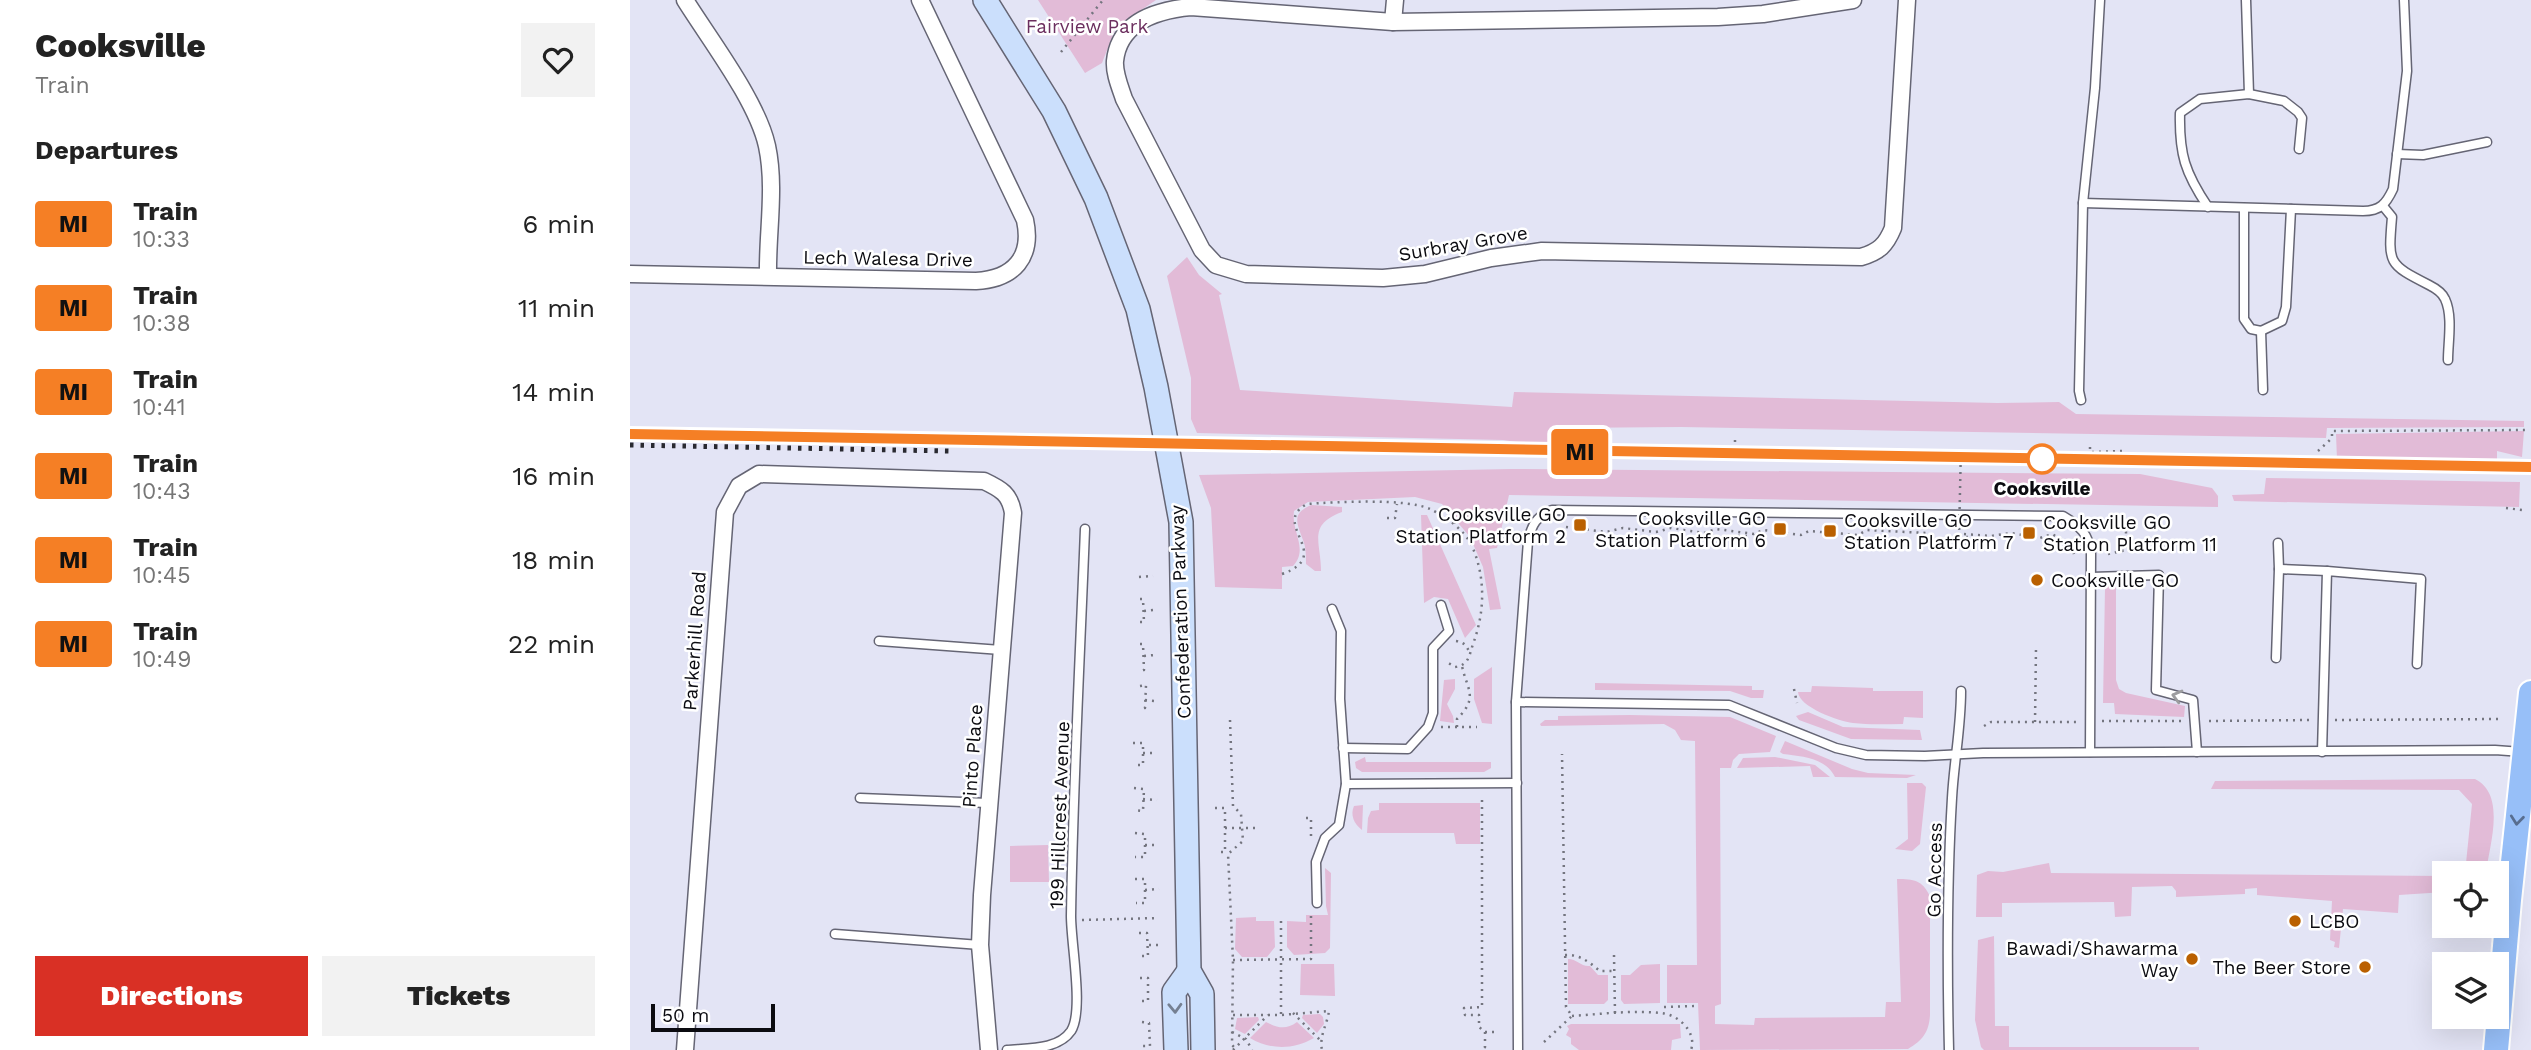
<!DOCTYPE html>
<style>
body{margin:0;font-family:"Work Sans",sans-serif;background:#f2f2f2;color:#222;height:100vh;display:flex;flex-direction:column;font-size:26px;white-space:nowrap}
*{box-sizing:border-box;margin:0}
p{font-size:23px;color:#767676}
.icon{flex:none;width:38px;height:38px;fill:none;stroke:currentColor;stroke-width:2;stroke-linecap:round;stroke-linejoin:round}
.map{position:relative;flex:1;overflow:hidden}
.drawer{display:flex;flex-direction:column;background:#fff;width:630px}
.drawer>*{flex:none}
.badge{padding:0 14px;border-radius:5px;font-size:24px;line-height:46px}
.controls{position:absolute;left:1802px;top:861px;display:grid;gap:14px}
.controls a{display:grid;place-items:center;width:77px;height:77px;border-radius:0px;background:#fff;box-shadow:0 7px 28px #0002;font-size:35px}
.scale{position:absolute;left:21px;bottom:18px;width:124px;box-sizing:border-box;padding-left:7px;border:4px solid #0b0b10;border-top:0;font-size:19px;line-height:24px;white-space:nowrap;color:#0b0b10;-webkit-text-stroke:5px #fff;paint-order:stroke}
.map>.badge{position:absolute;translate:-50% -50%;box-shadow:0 0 0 4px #fff}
h2{padding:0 35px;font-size:26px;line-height:63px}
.round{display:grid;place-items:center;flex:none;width:74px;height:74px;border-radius:0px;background:#f2f2f2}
.summary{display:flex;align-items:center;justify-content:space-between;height:119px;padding:0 35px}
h1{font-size:33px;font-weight:800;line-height:52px}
.primary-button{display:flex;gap:14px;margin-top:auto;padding:14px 35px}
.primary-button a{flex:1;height:80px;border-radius:0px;background:#d93025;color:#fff;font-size:28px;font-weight:800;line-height:80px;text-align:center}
.primary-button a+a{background:#f2f2f2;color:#222}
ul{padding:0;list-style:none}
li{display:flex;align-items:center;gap:21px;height:84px;padding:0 35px}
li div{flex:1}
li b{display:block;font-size:26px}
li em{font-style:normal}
li .badge{min-width:77px;font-weight:700;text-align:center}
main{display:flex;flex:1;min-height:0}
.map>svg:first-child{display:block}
</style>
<main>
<section class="drawer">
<div class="summary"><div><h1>Cooksville</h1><p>Train</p></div><a class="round"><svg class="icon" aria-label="heart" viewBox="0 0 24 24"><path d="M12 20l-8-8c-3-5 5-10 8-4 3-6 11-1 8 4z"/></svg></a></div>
<h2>Departures</h2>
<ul>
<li><span class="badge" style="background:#f57f25;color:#111">MI</span><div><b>Train</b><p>10:33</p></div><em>6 min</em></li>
<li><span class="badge" style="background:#f57f25;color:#111">MI</span><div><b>Train</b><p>10:38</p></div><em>11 min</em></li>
<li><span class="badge" style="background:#f57f25;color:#111">MI</span><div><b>Train</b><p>10:41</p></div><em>14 min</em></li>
<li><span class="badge" style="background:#f57f25;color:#111">MI</span><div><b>Train</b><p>10:43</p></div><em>16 min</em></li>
<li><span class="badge" style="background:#f57f25;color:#111">MI</span><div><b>Train</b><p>10:45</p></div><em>18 min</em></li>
<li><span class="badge" style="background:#f57f25;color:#111">MI</span><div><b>Train</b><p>10:49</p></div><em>22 min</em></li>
</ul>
<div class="primary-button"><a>Directions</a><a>Tickets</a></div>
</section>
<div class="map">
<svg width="1901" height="1050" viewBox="0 0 1901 1050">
<rect width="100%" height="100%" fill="#e3e4f5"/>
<g fill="#e2bbd7">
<path d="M408,0H526L486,27L472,63L455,73Z"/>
<path d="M557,257L569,275L592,294L589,295L610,390L882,407L884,392L1367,403L1429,402L1446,414L1894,421V427L1697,428L1696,438L1051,427L927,428L926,448L873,440L567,433L561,419V378L537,276Z"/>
<path d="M1894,431L1892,457L1867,451V461L1707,460L1706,434Z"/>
<path d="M881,469L1510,474L1582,488L1588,496V507L879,495L867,548L859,549L871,609L860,610L853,567L840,537L812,504L785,497L678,502L664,511C661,532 679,549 663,566L652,567V589L585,587L581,508L569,475Z"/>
<path d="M1636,478L1890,482L1889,507L1604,501L1602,495L1634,494Z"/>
<path d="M681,505L712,507V512C677,525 691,542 691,571H685L676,564C676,556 676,547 673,540C667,523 661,514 681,505Z"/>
<path d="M791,515H797L846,625L835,638L818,599L804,597L794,603Z"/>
<path d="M1484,583L1486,588V680L1489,689L1496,693L1555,706L1554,717L1485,714L1484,703H1473L1475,588L1479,584Z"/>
<path d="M862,667V724L852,723L844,699V679Z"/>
<path d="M825,679V689L817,704L823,716L824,723L810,721L814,680Z"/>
<path d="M965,683L1122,686V690H1134L1133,698H1121L1100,691L965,690Z"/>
<path d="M1182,686L1243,688V691H1293V718L1274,717L1273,724C1257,724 1239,725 1223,723C1208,721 1169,707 1168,692H1181Z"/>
<path d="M1178,712L1213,727L1290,730L1292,740L1221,739L1169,720L1166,716Z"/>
<path d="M1000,715L1100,717L1146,736L1140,752L1109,754L1103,760L1101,768H1090L1091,1004L1085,1006V1024L1124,1025L1125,1018L1255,1017L1256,1002H1271L1267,879C1284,879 1292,880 1300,896V1015C1299,1032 1293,1040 1278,1049L1070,1050L1068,1003H1037V965H1067L1065,741L1051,740L1045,730L1034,724L911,726L910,724L915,720H928V716Z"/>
<path d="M1155,741L1222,769L1238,773L1286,775L1277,778L1205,777C1196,758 1171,756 1153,754L1150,752Z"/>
<path d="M735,757L736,762H861V768L854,772H732L726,768L725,762Z"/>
<path d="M1145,757L1185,765L1200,777H1183L1180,766L1107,768L1113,758Z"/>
<path d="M1845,779C1877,795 1859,846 1856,873H1835L1842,804L1829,790L1581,789L1585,781Z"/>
<path d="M1277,783H1292L1296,787L1290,844L1282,851L1265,849L1278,839Z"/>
<path d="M749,803H850V844H826L824,833H737L738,818L741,811L749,810Z"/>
<path d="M733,805L732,830C724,824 720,815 724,806Z"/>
<path d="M418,845L419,882H380V846Z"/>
<path d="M1419,863L1421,873L1815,876V892L1769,895L1768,913L1713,909L1709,948L1704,947L1705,942L1700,940L1702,901L1627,895V888L1615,889V894L1546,897V891L1542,886L1502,887L1501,916L1485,917L1484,902L1372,903V917H1346L1347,875L1358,871L1373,872Z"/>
<path d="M695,868L701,873L700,948L695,953L664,955L657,947V921L676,922V915H698L696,906Z"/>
<path d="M626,917V921H644L645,947L637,957H612L605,949L606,918Z"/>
<path d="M1364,936L1365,1026H1379V1047H1569V1050H1354L1351,1047L1345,1020L1348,940Z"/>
<path d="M938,959C947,959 951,967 960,966L968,975H978V1000L974,1004H938Z"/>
<path d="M671,964H704L705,996L670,995Z"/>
<path d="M1030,964V1003L994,1004L991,1000V975H1000L1011,965Z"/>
<path d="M690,1014L693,1017L694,1024L687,1033L672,1018L673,1015Z"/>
<path d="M628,1017L629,1020L615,1034L605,1029L607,1018Z"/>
<path d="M636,1022C648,1028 656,1030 667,1022L684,1038C663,1050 640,1050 620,1038Z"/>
<path d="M941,1024H1050L1051,1038L1042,1040L1041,1050H949L941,1044V1038L936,1035L939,1029L937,1026Z"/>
</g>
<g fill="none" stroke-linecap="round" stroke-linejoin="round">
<defs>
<g id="lane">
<path d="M1616,0L1619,94"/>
<path d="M1767,154L1793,155L1857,142"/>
<path d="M1453,203L1733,211C1750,211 1756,204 1763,189L1777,71L1774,0"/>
<path d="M1753,206L1762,217C1758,264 1758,264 1799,285C1805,288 1812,292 1815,299C1823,316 1818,342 1818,360"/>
<path d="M1578,207C1555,173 1549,154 1550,113L1570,99L1619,94L1654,101L1668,112L1672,118L1669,149"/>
<path d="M1614,208V319L1621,329L1631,331L1652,321L1656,307L1661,209"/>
<path d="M1631,331L1633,390"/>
<path d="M1451,400L1449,391L1453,203L1465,88L1470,0"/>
<path d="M1648,543L1649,569"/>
<path d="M1461,577L1529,575L1526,690L1563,700L1567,752"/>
<path d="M249,641L371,650"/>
<path d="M1646,658L1649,569L1697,571"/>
<path d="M886,702L1099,705L1206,748L1236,755L1295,756L1353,753L1865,750L1892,752"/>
<path d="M713,748L778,749L798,727L803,713V648L819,631L811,605"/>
<path d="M1692,752L1697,571L1791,579L1787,664"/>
<path d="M716,784L887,783"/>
<path d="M230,798L358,803"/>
<path d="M687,903L686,862L695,838L709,825L716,784L710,699L711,631L702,609"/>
<path d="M205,934L350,945"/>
<path d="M377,1050C398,1048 428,1050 441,1031C454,1011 441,944 441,916C443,787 450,658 455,529"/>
<path d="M888,1050L886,702L898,541C902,524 906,517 922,510L1433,516C1450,526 1459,534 1461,554L1460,752"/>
<path d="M1319,1050C1317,966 1317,882 1322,798C1324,761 1331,728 1331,691"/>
</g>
<g id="street">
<path d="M55,0C80,40 127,101 137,146C146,188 137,234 138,276"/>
<path d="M1223,0L1133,14L1088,17L763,22L561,7C528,10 489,21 485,61C484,73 490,87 494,99L572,250L586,265L616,274L753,278L795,274L861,258L912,251L1231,257C1249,252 1256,245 1263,228L1277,0"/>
<path d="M763,22L765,0"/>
<path d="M0,274L346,281C384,279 403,257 395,220L290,0"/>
<path d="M55,1050L95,512L109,486L129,474L354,481C371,489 380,494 383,513L352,895L350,945L359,1050"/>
</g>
<g id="secondary">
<path d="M355,0L424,111L466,198L508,309L526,387L551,522L559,971L572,994L573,1050"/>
<path d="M546,1050L544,992L559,971"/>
</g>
<path id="primary" d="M1866,1050L1879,900L1901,693"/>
</defs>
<use href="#lane" stroke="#656574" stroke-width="11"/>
<use href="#street" stroke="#656574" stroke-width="19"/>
<use href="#secondary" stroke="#656574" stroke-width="26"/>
<use href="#primary" stroke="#fff" stroke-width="28"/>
<g stroke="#74757f" stroke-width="2.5" stroke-dasharray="2 5" stroke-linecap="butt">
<path d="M431,52L473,0"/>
<path d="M1105,440V447"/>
<path d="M1460,447V452L1493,451L1496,453"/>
<path d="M1688,451L1702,438V431L1897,430"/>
<path d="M1876,508L1892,510"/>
<path d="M757,518H765L767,504"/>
<path d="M824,523L833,516H842"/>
<path d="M936,527L976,532L993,528L1026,532L1041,528L1074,533L1086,529L1124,534L1133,530L1171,535L1179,531L1228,535L1237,530L1296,533"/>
<path d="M1334,534L1361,536L1381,533L1410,538L1422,534L1441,545L1444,554"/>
<path d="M1108,536H1118V533"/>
<path d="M1329,537H1340V534"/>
<path d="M1478,554L1496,550V522"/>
<path d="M652,574C706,555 639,524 677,504C706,502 776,498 800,509C815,516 833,529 841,544C856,576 855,612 843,644C839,656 839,665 825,667L815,661"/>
<path d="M509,577L523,576"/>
<path d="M510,599H513L514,622H510"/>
<path d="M514,611L524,610"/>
<path d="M826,641C834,642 837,646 840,654"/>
<path d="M510,644H513L514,670H510"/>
<path d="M514,656L525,655"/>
<path d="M510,686L516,685L515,708L511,707"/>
<path d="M1164,689L1167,703"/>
<path d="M515,700L525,701"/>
<path d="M600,720L603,806L611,814L613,841L598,854L603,960L602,1045L607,1050"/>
<path d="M1705,720L1868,719"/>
<path d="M1472,721H1551"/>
<path d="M1579,721L1681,720"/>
<path d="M1405,722L1406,648"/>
<path d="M1354,726L1361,722H1448"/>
<path d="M811,727H847"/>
<path d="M827,727V719C849,697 837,690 832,666"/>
<path d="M503,743H513V765H504"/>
<path d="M513,753H526"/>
<path d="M504,788L514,789L513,811L504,810"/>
<path d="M513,799L527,800"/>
<path d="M852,800V1007L834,1008L835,1015H849V1027L855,1032V1047L852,1050"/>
<path d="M585,808H595V852H586"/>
<path d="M676,818H681V838"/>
<path d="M595,828H625"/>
<path d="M505,833L515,834V857H505"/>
<path d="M515,845H528"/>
<path d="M505,879H515V903H506"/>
<path d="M515,890L529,889"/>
<path d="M452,920L529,918"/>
<path d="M651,921V1015"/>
<path d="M509,933H517L518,956H510"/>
<path d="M519,945H530"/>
<path d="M935,955C950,954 960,963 970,971H985"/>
<path d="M984,955L985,1013"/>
<path d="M603,960L681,959V914"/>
<path d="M510,978H518V1001H511"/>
<path d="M1034,1007L1066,1006"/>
<path d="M663,1013L690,1040"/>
<path d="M603,1015H651L699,1011C697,1025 689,1036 692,1050"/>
<path d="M942,1016C971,1014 1002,1010 1031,1013C1050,1015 1067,1033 1061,1050"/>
<path d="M512,1022L519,1023L520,1046H512"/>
<path d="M602,1032L616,1039L622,1050"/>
<path d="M855,1032H867"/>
<path d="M914,1042L942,1016L936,1007L932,754"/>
<path d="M603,1050L638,1015"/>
</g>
<use href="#lane" stroke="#fff" stroke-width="8"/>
<use href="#street" stroke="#fff" stroke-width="16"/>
<use href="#secondary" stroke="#cbdffc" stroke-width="23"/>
<use href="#primary" stroke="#97bff8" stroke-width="24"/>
<g stroke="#292930" stroke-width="5" stroke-dasharray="3.5 7" stroke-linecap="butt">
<path d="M0,435L1901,467"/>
<path d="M0,445L319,451"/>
</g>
<path stroke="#74757f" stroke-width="2.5" stroke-dasharray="2 5" stroke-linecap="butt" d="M1329,537L1331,446"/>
</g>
<defs><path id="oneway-chevron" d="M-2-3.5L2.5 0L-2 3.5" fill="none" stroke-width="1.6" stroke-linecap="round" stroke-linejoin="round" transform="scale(1.75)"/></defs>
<use stroke="#9d9d9f" href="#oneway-chevron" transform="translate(1547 696) rotate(-165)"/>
<use stroke="#586e90" href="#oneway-chevron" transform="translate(1887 820) rotate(96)"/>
<use stroke="#758092" href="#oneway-chevron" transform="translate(545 1008) rotate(88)"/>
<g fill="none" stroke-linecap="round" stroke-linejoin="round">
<defs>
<path id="line" d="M0,434L1901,467"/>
</defs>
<use href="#line" stroke="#fff" stroke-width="16"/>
<use href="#line" stroke="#f57f25" stroke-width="10"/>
</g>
<circle fill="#fff" stroke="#f57f25" stroke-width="3.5" cx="1412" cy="459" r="14"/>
<g fill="#ba6000" stroke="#fff" stroke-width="2.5">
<rect x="943" y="518" width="14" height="14" rx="3.5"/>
<rect x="1143" y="522" width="14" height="14" rx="3.5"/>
<rect x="1193" y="524" width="14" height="14" rx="3.5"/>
<rect x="1392" y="526" width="14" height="14" rx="3.5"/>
<circle cx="1407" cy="580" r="7"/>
<circle cx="1665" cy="921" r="7"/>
<circle cx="1562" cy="959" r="7"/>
<circle cx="1735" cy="967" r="7"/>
</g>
<g text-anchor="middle" stroke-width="5" stroke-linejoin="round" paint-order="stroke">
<g font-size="19" fill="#6c2f5f" stroke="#fff">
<text x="457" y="33">Fairview Park</text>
</g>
<g font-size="19" fill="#0b0b10" stroke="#fff">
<text transform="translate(833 243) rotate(-10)" y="7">Surbray Grove</text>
<text transform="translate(258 258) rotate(1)" y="7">Lech Walesa Drive</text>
<text transform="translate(550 612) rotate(-92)" y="7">Confederation Parkway</text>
<text transform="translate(64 641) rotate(-86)" y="7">Parkerhill Road</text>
<text transform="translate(342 756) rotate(-86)" y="7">Pinto Place</text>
<text transform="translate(429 815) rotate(-88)" y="7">199 Hillcrest Avenue</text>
<text transform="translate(1304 870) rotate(-89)" y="7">Go Access</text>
</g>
<g font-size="19" font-weight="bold" fill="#0b0b10" stroke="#fff">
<text x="1412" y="495">Cooksville</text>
</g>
<g font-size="19" fill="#0b0b10" stroke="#fff" text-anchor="end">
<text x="936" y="521">Cooksville GO<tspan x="936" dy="22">Station Platform 2</tspan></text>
<text x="1136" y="525">Cooksville GO<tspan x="1136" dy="22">Station Platform 6</tspan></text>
<text x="1214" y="527" text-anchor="start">Cooksville GO<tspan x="1214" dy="22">Station Platform 7</tspan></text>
<text x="1413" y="529" text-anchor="start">Cooksville GO<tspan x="1413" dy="22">Station Platform 11</tspan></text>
<text x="1421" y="587" text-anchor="start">Cooksville GO</text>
<text x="1679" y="928" text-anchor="start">LCBO</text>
<text x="1548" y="955">Bawadi/Shawarma<tspan x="1548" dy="22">Way</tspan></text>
<text x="1721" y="974">The Beer Store</text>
</g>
</g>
</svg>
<div class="controls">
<a><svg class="icon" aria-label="locate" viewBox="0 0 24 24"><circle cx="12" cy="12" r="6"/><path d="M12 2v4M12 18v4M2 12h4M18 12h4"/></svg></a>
<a><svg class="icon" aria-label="layers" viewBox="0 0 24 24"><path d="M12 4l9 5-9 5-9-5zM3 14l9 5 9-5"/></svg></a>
</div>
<div class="scale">50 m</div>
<b class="badge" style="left:950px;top:452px;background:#f57f25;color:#111">MI</b>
</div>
</main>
